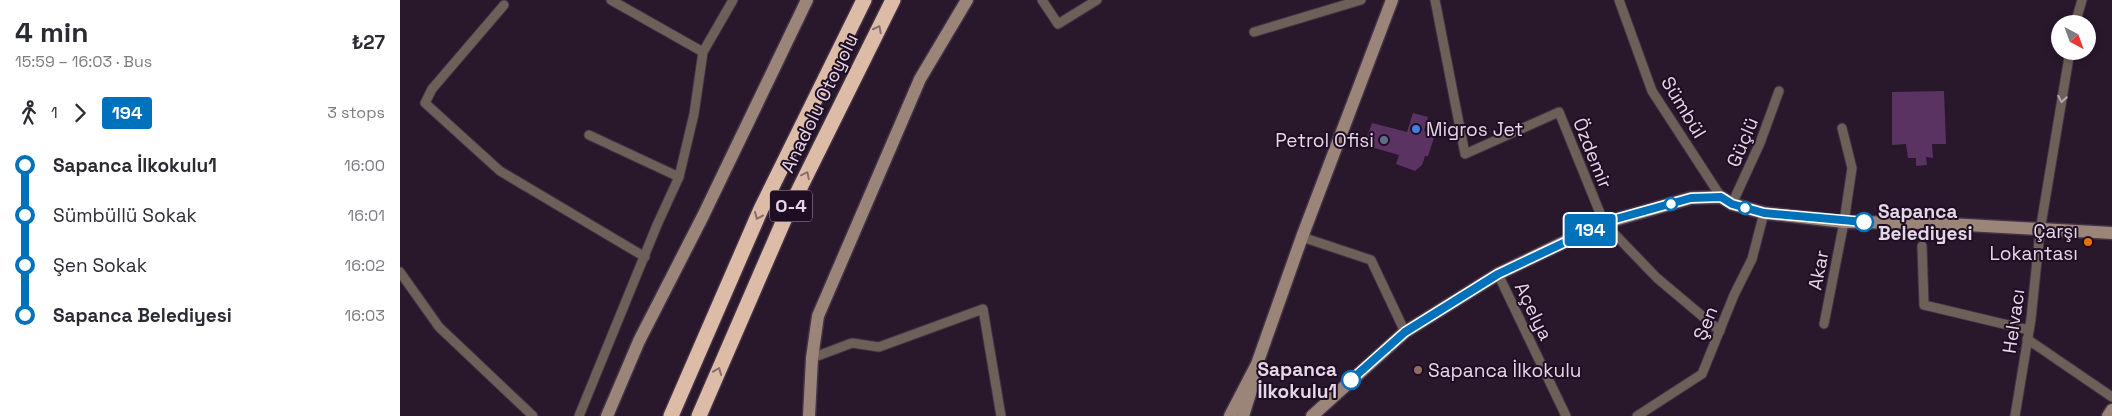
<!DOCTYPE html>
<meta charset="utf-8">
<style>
body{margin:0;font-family:"Space Grotesk",sans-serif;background:#f7f7f7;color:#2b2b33;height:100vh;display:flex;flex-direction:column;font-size:19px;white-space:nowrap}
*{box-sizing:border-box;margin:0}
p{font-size:16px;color:#7c7c81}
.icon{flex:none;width:28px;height:28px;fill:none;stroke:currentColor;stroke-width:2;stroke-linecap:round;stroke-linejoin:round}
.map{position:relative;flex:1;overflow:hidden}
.panel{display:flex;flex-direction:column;background:#fff;width:400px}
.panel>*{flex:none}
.badge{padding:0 10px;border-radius:4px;font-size:18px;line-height:32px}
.needle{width:32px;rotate:139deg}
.fabs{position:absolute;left:1651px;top:15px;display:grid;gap:10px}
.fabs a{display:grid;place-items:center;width:45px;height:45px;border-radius:50%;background:#fff;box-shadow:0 2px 8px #0003;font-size:25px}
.map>.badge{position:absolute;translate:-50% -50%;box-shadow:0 0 0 2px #fff}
.legs{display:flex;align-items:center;gap:8px;height:55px;padding:0 15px;font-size:16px}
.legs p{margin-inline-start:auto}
.overview{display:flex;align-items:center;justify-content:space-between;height:85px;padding:0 15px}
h1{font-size:28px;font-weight:700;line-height:38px}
ul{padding:0 15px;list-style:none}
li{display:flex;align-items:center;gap:18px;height:50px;font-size:19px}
li i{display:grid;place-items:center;width:8px;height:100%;margin:0 6px;background:currentColor}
li i::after{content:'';width:12px;height:12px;margin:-6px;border:4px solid;border-radius:50%;background:#fff}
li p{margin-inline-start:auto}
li:first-child i{background:linear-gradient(#0000 50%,currentColor 0)}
li:last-child i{background:linear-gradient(currentColor 50%,#0000 0)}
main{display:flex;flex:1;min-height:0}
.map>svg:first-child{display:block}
</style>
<main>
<section class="panel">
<div class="overview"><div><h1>4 min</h1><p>15:59 – 16:03 · Bus</p></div><b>₺27</b></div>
<div class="legs"><svg class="icon" aria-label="walk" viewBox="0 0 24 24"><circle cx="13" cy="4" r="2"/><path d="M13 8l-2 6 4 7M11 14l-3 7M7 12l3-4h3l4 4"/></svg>1<svg class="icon" aria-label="forward" viewBox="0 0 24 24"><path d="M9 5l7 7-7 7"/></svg><b class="badge" style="background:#0072bc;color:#fff">194</b><p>3 stops</p></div>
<ul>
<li><i style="color:#0072bc"></i><b>Sapanca İlkokulu1</b><p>16:00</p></li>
<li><i style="color:#0072bc"></i><span>Sümbüllü Sokak</span><p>16:01</p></li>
<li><i style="color:#0072bc"></i><span>Şen Sokak</span><p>16:02</p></li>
<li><i style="color:#0072bc"></i><b>Sapanca Belediyesi</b><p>16:03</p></li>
</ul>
</section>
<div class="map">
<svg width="1712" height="416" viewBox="0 0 1712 416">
<rect width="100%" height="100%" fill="#29172c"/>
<g fill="#5b3362">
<path d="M1544,91L1546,144H1532L1533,158L1526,157L1527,165L1516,166V158H1508L1506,144L1492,145V92Z"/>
<path d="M1013,113L1028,117L1024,131L1035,135L1028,156H1025L1022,165L1015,171L996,164L999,155L964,145L972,123L1007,132Z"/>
</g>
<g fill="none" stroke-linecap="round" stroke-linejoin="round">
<defs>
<g id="street">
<path d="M211,0L303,52"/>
<path d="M642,0L658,24L697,0"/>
<path d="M1035,0L1065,154L1159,112L1204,223L1257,278L1320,331"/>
<path d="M1219,0L1252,91L1321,197"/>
<path d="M104,5L32,89L25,103L100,171L245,257"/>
<path d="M1675,24L1682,0"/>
<path d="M854,32L961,0"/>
<path d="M189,135L279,177"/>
<path d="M1332,204L1360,143L1379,91"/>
<path d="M902,237L971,260L1005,332"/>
<path d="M1522,246L1524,305L1629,330"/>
<path d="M0,272L39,327L133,416"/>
<path d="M1098,274L1166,416"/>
<path d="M1424,324L1444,222L1452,168L1442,128"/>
<path d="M1627,339L1712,397"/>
<path d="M412,358L452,343L479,347L583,309L601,416"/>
<path d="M179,416L257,225L279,177L294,114L303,52L333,0"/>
<path d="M1237,416L1302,374L1334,295L1352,259L1364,213"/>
<path d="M1615,416L1631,319L1640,231L1670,51"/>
</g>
<g id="secondary">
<path d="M207,416L239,341L303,216L407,0"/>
<path d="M409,416L412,358L418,316L520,79L567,0"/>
<path d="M830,416L857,364L902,237L992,0"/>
<path d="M843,416L854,381"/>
<path d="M912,416L1005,332L1098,274L1204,223L1291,198L1321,197L1332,204L1364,213L1444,222L1530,223L1712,233"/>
<path d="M1708,416L1712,410"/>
</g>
<g id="highway">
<path d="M271,416L361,209L464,0"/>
<path d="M299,416L384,220L493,0"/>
</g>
</defs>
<use href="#street" stroke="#433246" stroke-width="11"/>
<use href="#secondary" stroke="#433246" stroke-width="15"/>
<use href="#highway" stroke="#433246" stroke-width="18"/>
<use href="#street" stroke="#6d6058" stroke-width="9"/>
<use href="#secondary" stroke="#9a8578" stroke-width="12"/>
<use href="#highway" stroke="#ddbca7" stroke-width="15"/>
</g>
<defs><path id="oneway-chevron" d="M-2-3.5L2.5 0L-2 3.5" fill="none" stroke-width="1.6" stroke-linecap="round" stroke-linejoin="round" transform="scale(1.25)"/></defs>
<g stroke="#886d6c">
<use href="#oneway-chevron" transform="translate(478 29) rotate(-63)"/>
<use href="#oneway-chevron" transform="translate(406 175) rotate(-64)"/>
<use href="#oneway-chevron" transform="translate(358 216) rotate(114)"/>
<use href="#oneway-chevron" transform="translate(318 371) rotate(-68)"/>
</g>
<use stroke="#b4a7ad" href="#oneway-chevron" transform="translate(1662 99) rotate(99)"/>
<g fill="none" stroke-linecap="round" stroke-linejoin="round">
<defs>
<path id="line-1" d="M951,380L1005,332L1098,274L1212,220L1291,198L1321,197L1332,204L1364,213L1464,222"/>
</defs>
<use href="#line-1" stroke="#fff" stroke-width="11"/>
<use href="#line-1" stroke="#0072bc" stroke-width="8"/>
</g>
<circle fill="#3f7fe0" stroke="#1f0d23" stroke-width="2" cx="1016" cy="129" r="5"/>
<circle fill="#5c6f8a" stroke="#1f0d23" stroke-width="2" cx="984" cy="140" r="5"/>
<g fill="#fff" stroke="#0072bc" stroke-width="2.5">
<circle cx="1271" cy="204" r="6"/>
<circle cx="1345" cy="208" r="6"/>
<circle cx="1464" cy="222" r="9"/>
<circle cx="951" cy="380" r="9"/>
</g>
<circle fill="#e8710a" stroke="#1f0d23" stroke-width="2" cx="1688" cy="242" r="5"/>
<circle fill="#8d6e63" stroke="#1f0d23" stroke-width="2" cx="1018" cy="370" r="5"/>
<g text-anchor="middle" stroke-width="4" stroke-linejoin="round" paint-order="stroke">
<rect fill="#1f0d23" stroke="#a99aac" stroke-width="1" x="370" y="190.5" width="42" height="31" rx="4"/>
<g font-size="18" font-weight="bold" fill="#e4d7e6">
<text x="391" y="212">O-4</text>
</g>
<g font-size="19" fill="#e4d7e6" stroke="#1f0d23">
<text transform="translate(419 103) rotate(-64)" y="7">Anadolu Otoyolu</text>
<text transform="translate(1284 107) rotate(59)" y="7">Sümbül</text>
<text transform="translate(1342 142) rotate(-67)" y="7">Güçlü</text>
<text transform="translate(1193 153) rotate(68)" y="7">Özdemir</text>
<text transform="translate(1418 270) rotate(-79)" y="7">Akar</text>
<text transform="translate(1134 311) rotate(64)" y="7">Açelya</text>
<text transform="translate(1613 321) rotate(-82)" y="7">Helvacı</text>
<text transform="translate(1305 323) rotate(-68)" y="7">Şen</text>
</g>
<g font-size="19" fill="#e4d7e6" stroke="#1f0d23" text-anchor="start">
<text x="1026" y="136">Migros Jet</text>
<text x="974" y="147" text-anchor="end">Petrol Ofisi</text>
<text x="1678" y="238" text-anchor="end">Çarşı<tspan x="1678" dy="22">Lokantası</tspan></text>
<text x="1028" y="377">Sapanca İlkokulu</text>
</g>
<g font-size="19" font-weight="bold" fill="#e4d7e6" stroke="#1f0d23" text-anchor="start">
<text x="1478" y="218">Sapanca<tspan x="1478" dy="22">Belediyesi</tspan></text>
<text x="937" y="376" text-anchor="end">Sapanca<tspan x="937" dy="22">İlkokulu1</tspan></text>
</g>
</g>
</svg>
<div class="fabs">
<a><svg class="needle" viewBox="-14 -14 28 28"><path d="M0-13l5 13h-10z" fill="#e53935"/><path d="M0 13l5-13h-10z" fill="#7c7c81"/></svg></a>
</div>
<b class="badge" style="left:1190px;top:230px;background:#0072bc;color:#fff">194</b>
</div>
</main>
